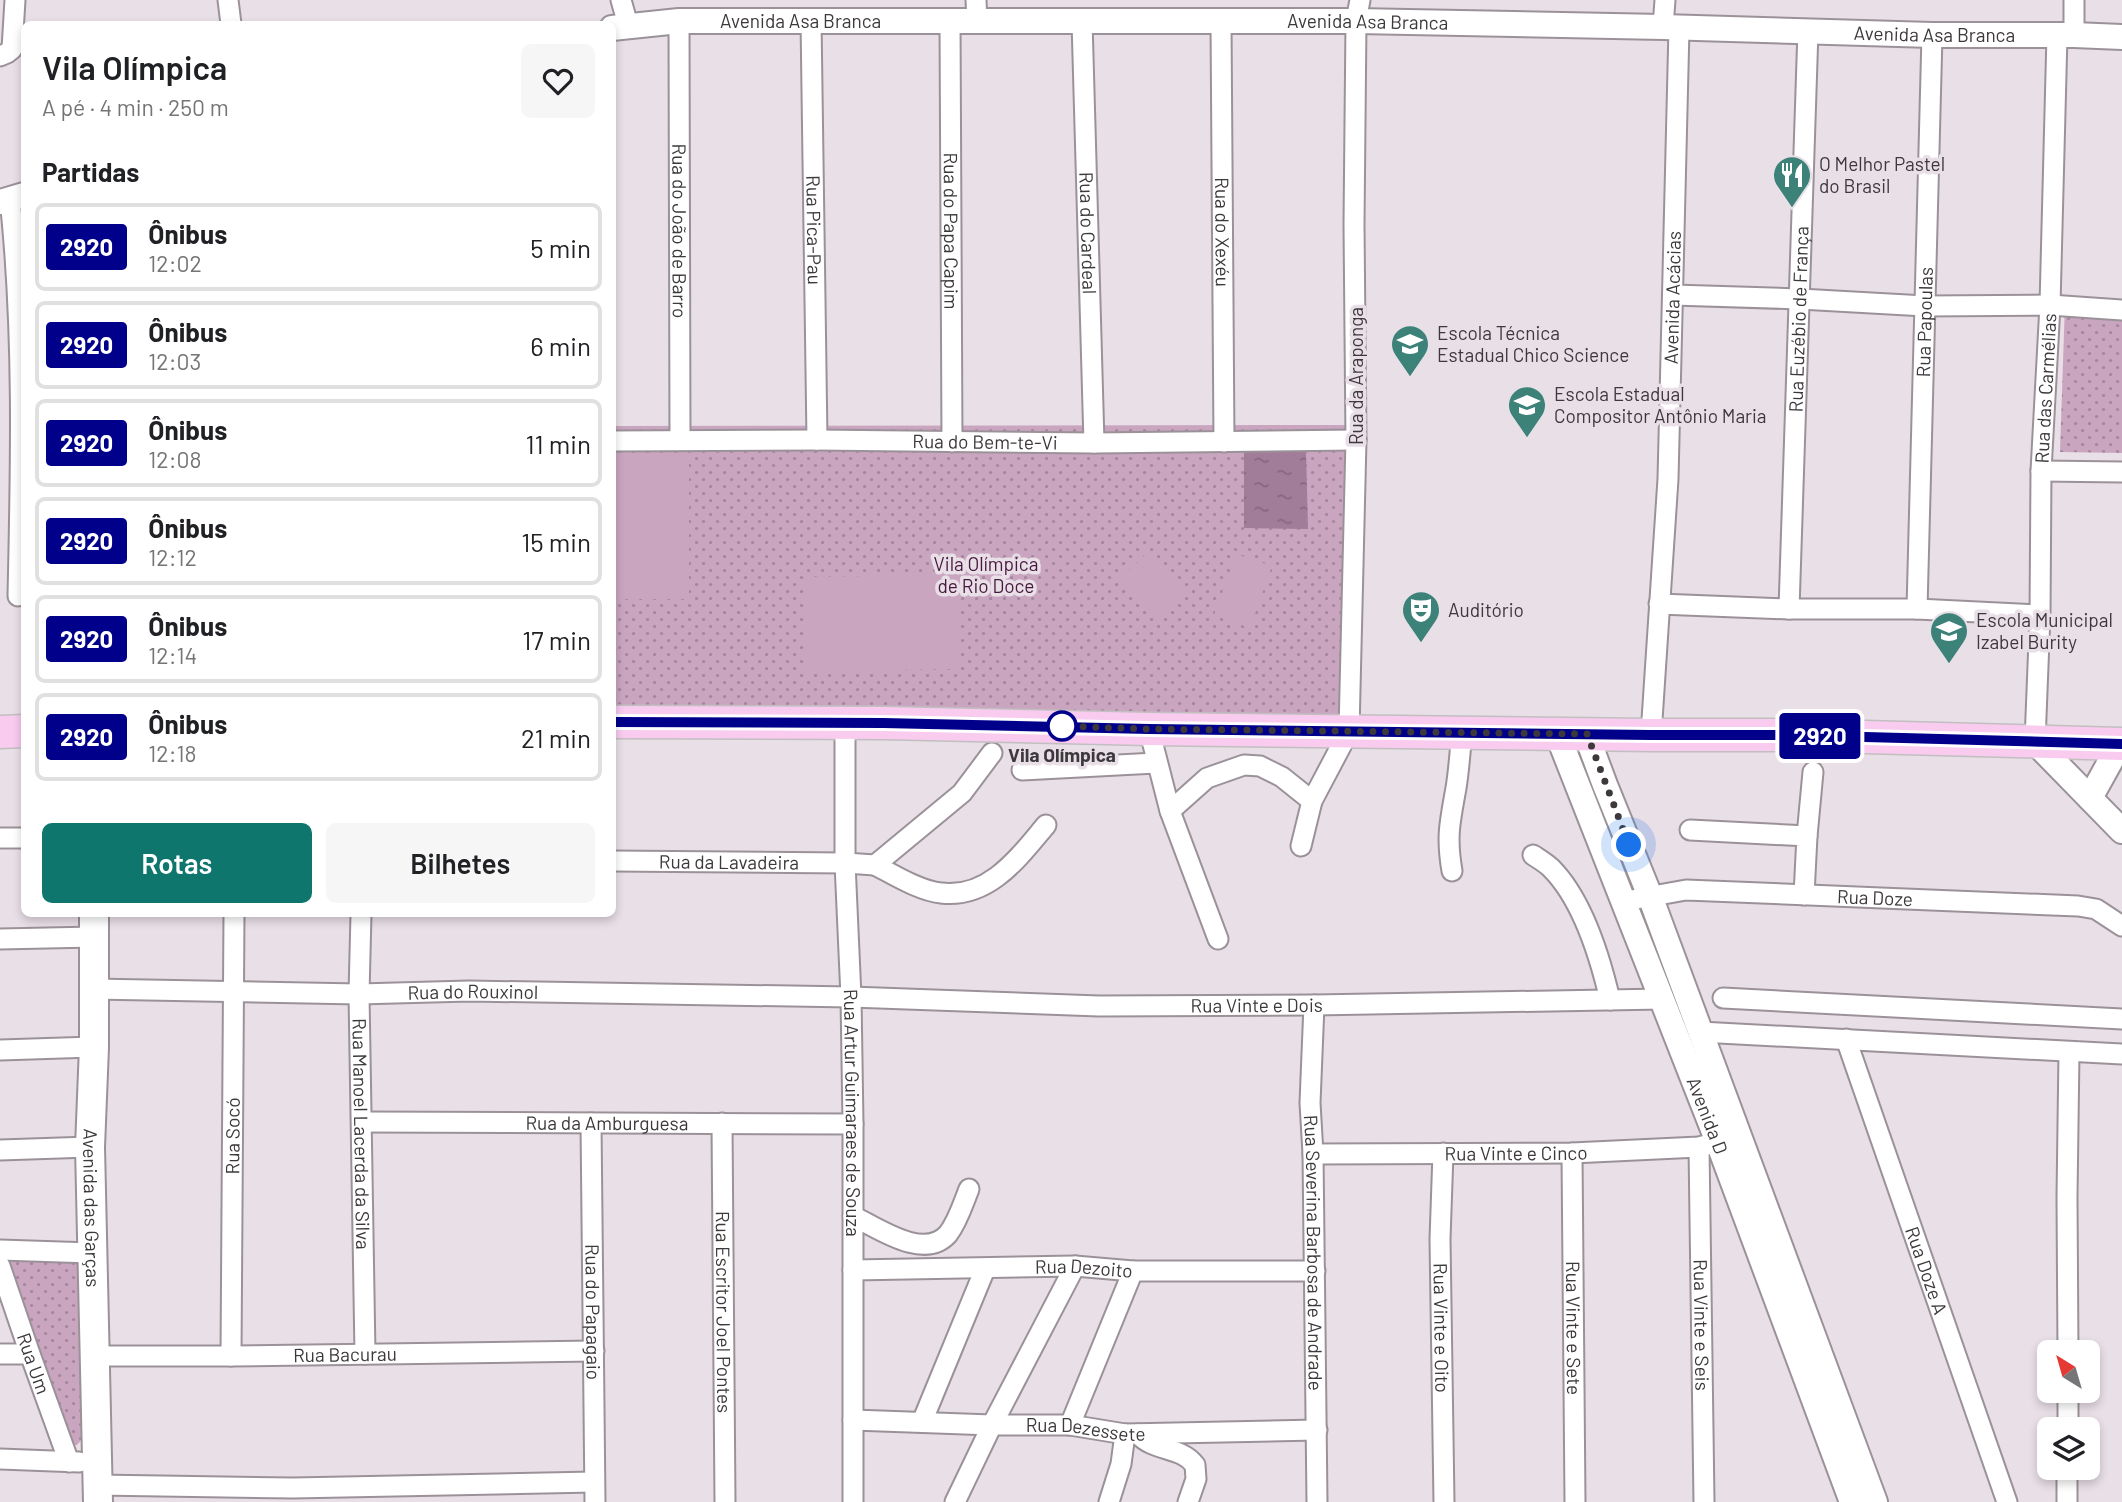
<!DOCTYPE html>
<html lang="pt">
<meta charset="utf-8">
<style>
body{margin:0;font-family:Barlow,sans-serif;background:#f6f6f6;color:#202124;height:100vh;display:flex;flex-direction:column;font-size:26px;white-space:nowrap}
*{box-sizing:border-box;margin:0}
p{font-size:23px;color:#757577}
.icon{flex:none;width:38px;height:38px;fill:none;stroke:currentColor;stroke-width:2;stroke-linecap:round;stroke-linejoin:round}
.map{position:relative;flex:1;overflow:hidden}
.sheet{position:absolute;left:21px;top:21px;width:595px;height:896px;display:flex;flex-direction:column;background:#fff;border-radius:10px;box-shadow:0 4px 10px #0003}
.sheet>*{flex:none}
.badge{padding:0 14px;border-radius:5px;font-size:24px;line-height:46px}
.needle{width:46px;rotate:323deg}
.tools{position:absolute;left:2037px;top:1340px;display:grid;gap:14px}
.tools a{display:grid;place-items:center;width:63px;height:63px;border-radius:10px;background:#fff;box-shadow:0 4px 10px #0003;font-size:35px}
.you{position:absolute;width:35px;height:35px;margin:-18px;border:5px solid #fff;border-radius:50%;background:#1a73e8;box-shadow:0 0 0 10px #1a73e833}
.map>.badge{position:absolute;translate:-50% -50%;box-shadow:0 0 0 4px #fff}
h2{padding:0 21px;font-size:26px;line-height:63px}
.round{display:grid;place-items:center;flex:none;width:74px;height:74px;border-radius:10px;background:#f6f6f6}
.headline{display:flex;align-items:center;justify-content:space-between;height:119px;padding:0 21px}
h1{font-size:33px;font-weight:600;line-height:52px}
.button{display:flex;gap:14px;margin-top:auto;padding:14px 21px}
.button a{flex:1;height:80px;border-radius:10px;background:#0f766e;color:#fff;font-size:28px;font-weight:600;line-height:80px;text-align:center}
.button a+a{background:#f6f6f6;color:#202124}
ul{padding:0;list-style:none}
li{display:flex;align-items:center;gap:21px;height:88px;margin:0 14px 10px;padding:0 7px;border:4px solid #e0e0e0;border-radius:10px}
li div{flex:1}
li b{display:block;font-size:26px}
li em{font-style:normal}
li .badge{min-width:77px;font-weight:700;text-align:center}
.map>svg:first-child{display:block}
</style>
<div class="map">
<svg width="2122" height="1502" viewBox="0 0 2122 1502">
<defs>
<pattern id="park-dots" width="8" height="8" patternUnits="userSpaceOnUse" patternTransform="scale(1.75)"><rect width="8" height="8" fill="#c9a5c0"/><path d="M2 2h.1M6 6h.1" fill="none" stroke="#a4879d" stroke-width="1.8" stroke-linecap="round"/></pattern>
<pattern id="water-ripples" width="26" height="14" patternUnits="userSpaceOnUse" patternTransform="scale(1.75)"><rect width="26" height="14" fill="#a27d99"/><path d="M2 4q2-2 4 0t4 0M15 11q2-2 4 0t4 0" fill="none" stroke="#85677e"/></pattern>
</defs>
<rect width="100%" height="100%" fill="#e9dfe7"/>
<g fill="url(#park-dots)">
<path d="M2065,303L2122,304V453L2060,452Z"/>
<path d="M1362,425L1358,725L613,724V426Z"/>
<path d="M5,1259L78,1261L81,1267L82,1439L77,1445H73Z"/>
</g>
<g fill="#c9a5c0">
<path d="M612,454H689V599H613Z"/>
<path d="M1148,552L1188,593L1161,619L1121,578Z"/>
<path d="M1236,554L1272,566L1250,628L1214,615Z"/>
<path d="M959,575V669L805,671L804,577Z"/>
</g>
<path fill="url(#water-ripples)" d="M1306,451L1308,529L1244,528V452Z"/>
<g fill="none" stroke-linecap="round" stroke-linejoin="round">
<defs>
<g id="minor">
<path d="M228,0L231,24"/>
<path d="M621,0L628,25"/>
<path d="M976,0L977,22"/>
<path d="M2074,0V35"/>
<path id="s1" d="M811,20L817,440"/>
<path id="s2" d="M679,21L680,440"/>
<path id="s3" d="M950,21L952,442"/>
<path id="s4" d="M1082,21L1094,443"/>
<path id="s5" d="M1221,22L1224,442"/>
<path d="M1663,27L1665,0"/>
<path d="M0,56L7,53L12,49L15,0"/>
<path d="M10,199C24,331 21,464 18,596"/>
<path d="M1673,295L1800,299L1925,306L2050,305L2122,310"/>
<path id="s6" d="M612,441L817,440L1094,443L1356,440"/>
<path d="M2041,471L2122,472"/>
<path d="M1659,604L1789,609H1917L2040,615"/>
<path id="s7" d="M1789,609L1808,30"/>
<path id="s8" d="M1917,609L1932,35"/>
<path id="s9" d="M845,725V863L851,997L853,1124V1502"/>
<path d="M1149,729L1170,811L1218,939"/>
<path id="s10" d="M1651,735L1668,479L1679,28"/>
<path id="s11" d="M2035,742L2040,615L2041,471L2050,305L2057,35"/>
<path d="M1022,770L1156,763"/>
<path d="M1170,811L1207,778L1244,765L1260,766L1282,777L1312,801"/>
<path d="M1690,830L1807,836L1804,895"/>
<path d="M1807,836L1813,772"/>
<path d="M0,838H24"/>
<path d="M1301,846L1312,801L1349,731L1356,440L1354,224L1356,21L1360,0"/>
<path d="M1533,855C1539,859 1546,863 1551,868C1583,900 1600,957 1610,1000"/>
<path id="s12" d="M612,861L845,863L875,865L962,793L992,753"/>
<path d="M875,865C894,875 920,891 941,893C989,899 1019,857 1046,825"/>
<path d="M1452,871C1446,836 1450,822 1456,788C1459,770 1460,751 1462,732"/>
<path id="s13" d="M1636,899L1686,890L2078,906L2096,909L2122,926"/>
<path id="s14" d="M361,914L359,994L365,1354"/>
<path d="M0,939L94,937"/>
<path id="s15" d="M93,989L359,994L469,991L851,997L1099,1006L1314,1005L1662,999"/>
<path d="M1723,998L2122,1019"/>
<path id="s16" d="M1314,1005L1310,1103L1313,1154L1317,1502"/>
<path d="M1700,1032L2122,1054"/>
<path id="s17" d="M1846,1039L2007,1502"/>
<path d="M0,1050L94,1047"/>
<path id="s18" d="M362,1122L853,1124"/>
<path id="s19" d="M591,1123L595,1502"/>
<path id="s20" d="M722,1123L725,1502"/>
<path id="s21" d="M1699,1147L1704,1502"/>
<path d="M0,1150L90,1147"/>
<path id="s22" d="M1443,1153L1440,1239L1444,1502"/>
<path id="s23" d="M1572,1153L1575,1502"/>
<path id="s24" d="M1313,1154L1572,1153L1699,1147L1718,1142"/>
<path d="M853,1216C878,1228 924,1261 948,1234C958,1221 963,1204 969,1189"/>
<path d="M0,1250L92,1253"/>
<path id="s25" d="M0,1266L30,1354L69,1462"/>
<path id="s26" d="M853,1270L1075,1266L1133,1271H1315"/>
<path d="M2068,1353L2067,1197L2069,1052"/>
<path d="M0,1354H30"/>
<path id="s27" d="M95,1356H231L594,1351"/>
<path id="s28" d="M231,1356L234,914"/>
<path id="s29" d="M853,1420L992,1425H1070L1125,1434L1317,1430"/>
<path d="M922,1422L985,1269"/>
<path d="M1070,1425L1133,1271"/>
<path d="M2068,1430V1391"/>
<path d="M1138,1434C1154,1452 1181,1446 1195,1465L1196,1479L1188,1502"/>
<path d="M0,1459L79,1462"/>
<path d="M97,1485L293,1488L594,1482"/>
<path d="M955,1502L992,1425L1075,1266"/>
<path d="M1109,1502L1121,1464L1125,1434"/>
<path d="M2067,1502V1468"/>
</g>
<g id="tertiary">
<path id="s30" d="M612,28L679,21H1356L1663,27L1932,35H2074L2122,37"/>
<path d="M0,202L24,195"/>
<path id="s31" d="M1557,733L1718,1142L1852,1502"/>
<path d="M1586,734L1605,785L1650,896L1875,1502"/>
<path d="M2035,742L2122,831"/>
<path d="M2090,798L2120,744"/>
</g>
<g id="secondary">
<path id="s32" d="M94,914V1047L90,1147L98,1502"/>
</g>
<g id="primary">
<path d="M612,722L883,723L1149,729L1651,735H1790L2122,744"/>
<path d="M0,732L24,731"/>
</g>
</defs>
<use href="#minor" stroke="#9b9299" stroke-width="23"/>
<use href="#tertiary" stroke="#9b9299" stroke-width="28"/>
<use href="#secondary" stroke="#9b9299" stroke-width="32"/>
<use href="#primary" stroke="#c1bfc0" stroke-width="35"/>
<use href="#minor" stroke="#fff" stroke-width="19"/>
<use href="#tertiary" stroke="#fff" stroke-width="24"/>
<use href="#secondary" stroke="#fff" stroke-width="28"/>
<use href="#primary" stroke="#f8cbef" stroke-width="32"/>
</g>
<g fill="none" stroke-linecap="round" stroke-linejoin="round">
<defs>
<path id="line" d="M612,722L883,723L1149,729L1651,735H1790L2122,744"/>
</defs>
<use href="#line" stroke="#fff" stroke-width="16"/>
<use href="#line" stroke="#00008b" stroke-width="10"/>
<path stroke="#3c383b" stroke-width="7" stroke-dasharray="0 12.6" d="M1062,726H1060L1149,729L1587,734L1629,845"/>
</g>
<defs>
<symbol id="restaurant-pin" viewBox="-11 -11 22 30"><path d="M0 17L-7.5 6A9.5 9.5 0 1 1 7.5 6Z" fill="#3c8279" stroke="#e9dfe7"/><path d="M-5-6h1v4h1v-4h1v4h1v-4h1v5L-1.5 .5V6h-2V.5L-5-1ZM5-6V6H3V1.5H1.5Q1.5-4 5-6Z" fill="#fff"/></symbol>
<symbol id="university-pin" viewBox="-11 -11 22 30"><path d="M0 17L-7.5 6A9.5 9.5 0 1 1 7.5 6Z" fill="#3c8279" stroke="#e9dfe7"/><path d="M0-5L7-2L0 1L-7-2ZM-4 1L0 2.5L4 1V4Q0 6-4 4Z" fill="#fff"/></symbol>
<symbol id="school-pin" viewBox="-11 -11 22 30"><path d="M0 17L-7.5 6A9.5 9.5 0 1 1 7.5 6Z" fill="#3c8279" stroke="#e9dfe7"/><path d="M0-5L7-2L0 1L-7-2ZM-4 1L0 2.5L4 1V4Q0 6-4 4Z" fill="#fff"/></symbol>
<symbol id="theatre-pin" viewBox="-11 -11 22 30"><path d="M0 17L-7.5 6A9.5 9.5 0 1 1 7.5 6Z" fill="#3c8279" stroke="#e9dfe7"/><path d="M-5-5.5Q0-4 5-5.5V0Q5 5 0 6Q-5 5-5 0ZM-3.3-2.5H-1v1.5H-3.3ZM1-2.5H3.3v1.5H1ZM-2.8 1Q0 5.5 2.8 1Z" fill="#fff"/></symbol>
</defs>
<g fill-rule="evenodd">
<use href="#restaurant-pin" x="1770" y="153" width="44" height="60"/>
<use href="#university-pin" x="1388" y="322" width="44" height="60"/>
<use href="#school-pin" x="1505" y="383" width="44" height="60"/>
<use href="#theatre-pin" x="1399" y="588" width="44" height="60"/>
<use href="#school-pin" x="1927" y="609" width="44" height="60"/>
</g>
<circle fill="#fff" stroke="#00008b" stroke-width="3.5" cx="1062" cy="726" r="14"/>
<g text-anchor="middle" stroke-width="7" stroke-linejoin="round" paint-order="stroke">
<g font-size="19" fill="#3c383b" stroke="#e9dfe7">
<text dy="7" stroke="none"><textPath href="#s30" startOffset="189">Avenida Asa Branca</textPath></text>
<text dy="7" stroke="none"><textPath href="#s30" startOffset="756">Avenida Asa Branca</textPath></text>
<text dy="7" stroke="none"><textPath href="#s30" startOffset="1323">Avenida Asa Branca</textPath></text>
<text dy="7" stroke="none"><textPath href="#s1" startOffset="210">Rua Pica-Pau</textPath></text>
<text dy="7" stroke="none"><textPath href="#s2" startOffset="210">Rua do João de Barro</textPath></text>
<text dy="7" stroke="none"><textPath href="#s3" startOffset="210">Rua do Papa Capim</textPath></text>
<text dy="7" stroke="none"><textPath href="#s4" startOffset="212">Rua do Cardeal</textPath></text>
<text dy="7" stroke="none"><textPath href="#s5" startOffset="210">Rua do Xexéu</textPath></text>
<text dy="7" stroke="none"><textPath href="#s10" startOffset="438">Avenida Acácias</textPath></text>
<text dy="7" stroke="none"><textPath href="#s7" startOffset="290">Rua Euzébio de França</textPath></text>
<text dy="7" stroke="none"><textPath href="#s8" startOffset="287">Rua Papoulas</textPath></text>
<text transform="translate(1356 376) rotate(-90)" y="7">Rua da Araponga</text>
<text dy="7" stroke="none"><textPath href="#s11" startOffset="354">Rua das Carmélias</textPath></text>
<text dy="7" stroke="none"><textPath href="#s6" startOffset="373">Rua do Bem-te-Vi</textPath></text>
<text dy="7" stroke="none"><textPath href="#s12" startOffset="117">Rua da Lavadeira</textPath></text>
<text dy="7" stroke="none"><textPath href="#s13" startOffset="240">Rua Doze</textPath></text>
<text dy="7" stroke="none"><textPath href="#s15" startOffset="380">Rua do Rouxinol</textPath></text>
<text dy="7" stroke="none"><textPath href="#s15" startOffset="1164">Rua Vinte e Dois</textPath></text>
<text dy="7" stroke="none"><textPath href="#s9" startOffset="388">Rua Artur Guimaraes de Souza</textPath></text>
<text dy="7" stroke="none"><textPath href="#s31" startOffset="411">Avenida D</textPath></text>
<text dy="7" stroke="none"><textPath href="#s18" startOffset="245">Rua da Amburguesa</textPath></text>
<text dy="7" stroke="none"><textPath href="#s14" startOffset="220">Rua Manoel Lacerda da Silva</textPath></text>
<text dy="7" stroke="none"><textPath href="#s28" startOffset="220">Rua Socó</textPath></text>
<text dy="7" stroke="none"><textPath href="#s24" startOffset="203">Rua Vinte e Cinco</textPath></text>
<text dy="7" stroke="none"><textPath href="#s32" startOffset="294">Avenida das Garças</textPath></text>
<text dy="7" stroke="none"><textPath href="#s16" startOffset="248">Rua Severina Barbosa de Andrade</textPath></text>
<text dy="7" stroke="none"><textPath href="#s26" startOffset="231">Rua Dezoito</textPath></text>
<text dy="7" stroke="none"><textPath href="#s17" startOffset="245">Rua Doze A</textPath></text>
<text dy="7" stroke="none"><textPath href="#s19" startOffset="189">Rua do Papagaio</textPath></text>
<text dy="7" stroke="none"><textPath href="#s20" startOffset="189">Rua Escritor Joel Pontes</textPath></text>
<text dy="7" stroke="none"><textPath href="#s21" startOffset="178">Rua Vinte e Seis</textPath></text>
<text dy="7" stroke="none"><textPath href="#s23" startOffset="175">Rua Vinte e Sete</textPath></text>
<text dy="7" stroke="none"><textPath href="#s22" startOffset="175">Rua Vinte e Oito</textPath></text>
<text dy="7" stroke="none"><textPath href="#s27" startOffset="250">Rua Bacurau</textPath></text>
<text dy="7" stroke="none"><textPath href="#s25" startOffset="103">Rua Um</textPath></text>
<text dy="7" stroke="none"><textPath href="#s29" startOffset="233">Rua Dezessete</textPath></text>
</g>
<g font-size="19" fill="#3c383b" stroke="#e9dfe7" text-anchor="start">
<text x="1819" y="171">O Melhor Pastel<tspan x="1819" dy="22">do Brasil</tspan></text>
<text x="1437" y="340">Escola Técnica<tspan x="1437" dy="22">Estadual Chico Science</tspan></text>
<text x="1554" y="401">Escola Estadual<tspan x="1554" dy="22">Compositor Antônio Maria</tspan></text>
<text x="1448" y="617">Auditório</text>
<text x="1976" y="627">Escola Municipal<tspan x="1976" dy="22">Izabel Burity</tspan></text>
</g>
<g font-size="19" fill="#47183f" stroke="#e9dfe7">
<text x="986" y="571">Vila Olímpica<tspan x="986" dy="22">de Rio Doce</tspan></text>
</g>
<g font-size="19" font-weight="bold" fill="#3c383b" stroke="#e9dfe7">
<text x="1062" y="762">Vila Olímpica</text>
</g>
</g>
</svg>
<div class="tools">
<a><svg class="needle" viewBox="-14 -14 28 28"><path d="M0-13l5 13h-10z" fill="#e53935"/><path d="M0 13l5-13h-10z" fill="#757577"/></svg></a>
<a><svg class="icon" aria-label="layers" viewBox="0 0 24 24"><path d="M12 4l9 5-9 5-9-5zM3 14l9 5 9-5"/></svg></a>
</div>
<div class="you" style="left:1629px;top:845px"></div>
<b class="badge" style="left:1820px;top:736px;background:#00008b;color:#fff">2920</b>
<section class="sheet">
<div class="headline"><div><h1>Vila Olímpica</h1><p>A pé · 4 min · 250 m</p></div><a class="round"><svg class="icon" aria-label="heart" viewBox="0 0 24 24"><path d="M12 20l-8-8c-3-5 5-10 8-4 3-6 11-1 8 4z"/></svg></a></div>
<h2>Partidas</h2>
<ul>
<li><span class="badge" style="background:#00008b;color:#fff">2920</span><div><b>Ônibus</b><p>12:02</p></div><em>5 min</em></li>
<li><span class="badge" style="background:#00008b;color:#fff">2920</span><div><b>Ônibus</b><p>12:03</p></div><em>6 min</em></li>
<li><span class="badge" style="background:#00008b;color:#fff">2920</span><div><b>Ônibus</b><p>12:08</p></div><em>11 min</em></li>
<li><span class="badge" style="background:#00008b;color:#fff">2920</span><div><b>Ônibus</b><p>12:12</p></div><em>15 min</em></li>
<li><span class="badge" style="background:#00008b;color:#fff">2920</span><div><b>Ônibus</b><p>12:14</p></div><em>17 min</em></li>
<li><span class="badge" style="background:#00008b;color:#fff">2920</span><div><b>Ônibus</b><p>12:18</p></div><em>21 min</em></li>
</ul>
<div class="button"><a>Rotas</a><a>Bilhetes</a></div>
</section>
</div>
